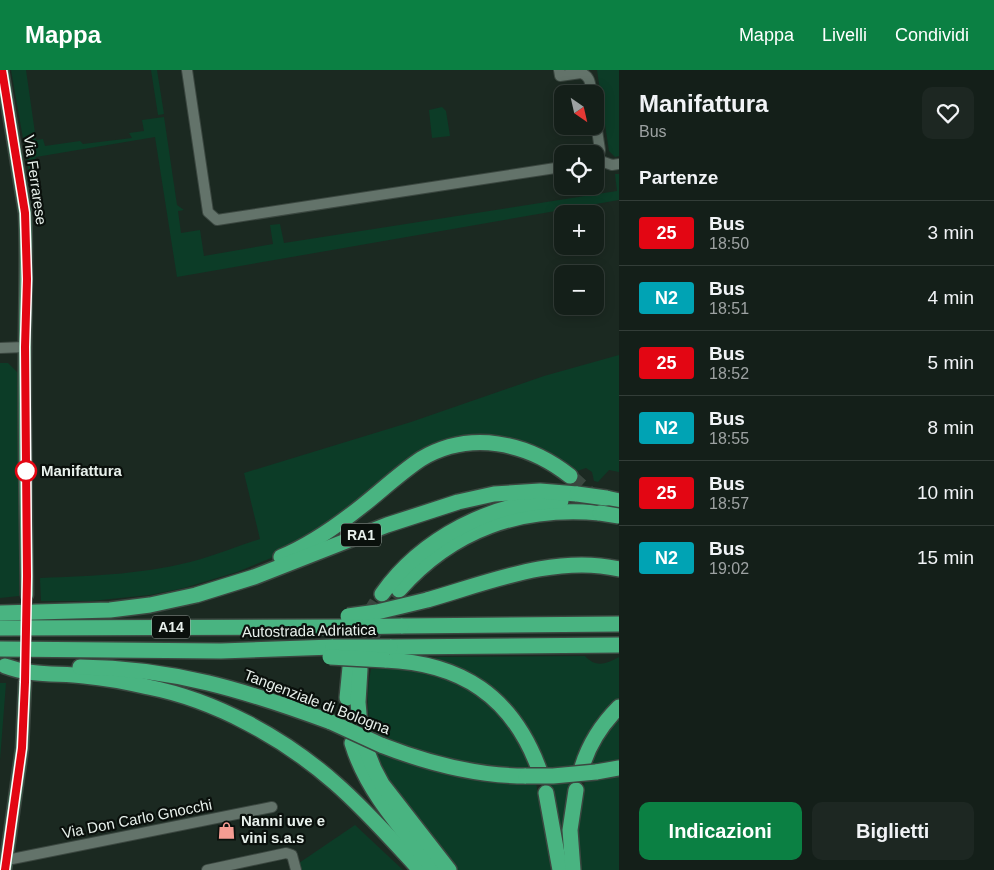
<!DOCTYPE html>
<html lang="it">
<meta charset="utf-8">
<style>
body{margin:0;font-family:Helvetica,sans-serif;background:#1d2722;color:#f1f3f6;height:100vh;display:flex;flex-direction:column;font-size:19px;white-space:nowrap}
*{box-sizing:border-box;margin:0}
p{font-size:16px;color:#9da2a2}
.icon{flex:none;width:28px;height:28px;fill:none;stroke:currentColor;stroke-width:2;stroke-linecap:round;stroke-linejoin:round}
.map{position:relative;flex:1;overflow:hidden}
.details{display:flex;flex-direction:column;background:#141f19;width:375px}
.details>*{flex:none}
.badge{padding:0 10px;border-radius:4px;font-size:18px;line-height:32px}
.needle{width:32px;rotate:146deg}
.buttons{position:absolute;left:554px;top:15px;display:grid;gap:10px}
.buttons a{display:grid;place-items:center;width:50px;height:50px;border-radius:10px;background:#141f19;box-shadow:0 2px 12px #0003,0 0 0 1px #333d38;font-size:25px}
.map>.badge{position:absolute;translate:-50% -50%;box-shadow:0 0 0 2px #fff}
h2{padding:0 20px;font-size:19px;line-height:45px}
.round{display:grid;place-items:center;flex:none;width:52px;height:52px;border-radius:10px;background:#1d2722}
.overview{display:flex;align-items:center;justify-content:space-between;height:85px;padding:0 20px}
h1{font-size:24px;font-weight:800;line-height:38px}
.action{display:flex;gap:10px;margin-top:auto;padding:10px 20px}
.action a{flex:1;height:58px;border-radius:10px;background:#0b8043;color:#fff;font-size:20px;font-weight:800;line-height:58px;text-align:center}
.action a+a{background:#1d2722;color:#f1f3f6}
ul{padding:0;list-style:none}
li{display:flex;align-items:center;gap:15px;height:65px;padding:0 20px;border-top:1px solid #333d38}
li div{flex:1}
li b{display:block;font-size:19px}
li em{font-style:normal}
li .badge{min-width:55px;font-weight:700;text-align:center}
header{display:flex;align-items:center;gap:30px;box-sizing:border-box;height:70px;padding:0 25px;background:#0b8043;color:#fff}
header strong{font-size:24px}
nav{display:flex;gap:28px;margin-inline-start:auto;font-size:18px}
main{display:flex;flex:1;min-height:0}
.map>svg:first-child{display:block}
</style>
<header>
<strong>Mappa</strong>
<nav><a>Mappa</a><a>Livelli</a><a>Condividi</a></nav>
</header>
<main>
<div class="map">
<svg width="619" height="800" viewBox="0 0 619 800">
<rect width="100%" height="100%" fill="#1b2921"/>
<g fill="#0c3c27">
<path d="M11,0H26L36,70L43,69L45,76L80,71L83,74L132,68L129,63L144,61L142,50L164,47L177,135L184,140L178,141L181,163L200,160L204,186L273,174L270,155L280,154L284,173L617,121L615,104H619V130L177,207L155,67L36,87L31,114Z"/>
<path d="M151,0H157L164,44L158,45Z"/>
<path d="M597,0H619V86L615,87L609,81Z"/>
<path d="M442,37L446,41L450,66L432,68L429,40Z"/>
<path d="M619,285V402L609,400L598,412L594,411L592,402L586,398L577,401L561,390L541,379L517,370L496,367L453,372L288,481L237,502L184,518L150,525L91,531H41L40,508C95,506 149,504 201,489C221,483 241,475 260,469L244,403L411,352L544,306Z"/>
<path d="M0,293H8L19,304L20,313L19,526L0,528Z"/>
<path d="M585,586C596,598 606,594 619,587V628C592,650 572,688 568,722C566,742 566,762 566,781L562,782L548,709L490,617C472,604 454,597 432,590V588L440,587Z"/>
<path d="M371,599C388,599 407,598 424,601C476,610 517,654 534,702C536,710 537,718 538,725C544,750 547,775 551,800H457L389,711C371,676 363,638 371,599Z"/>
<path d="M0,613H6L0,690Z"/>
<path d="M619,648V800H579C573,744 582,692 619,648Z"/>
<path d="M355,755L403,800H300L299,793Z"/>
</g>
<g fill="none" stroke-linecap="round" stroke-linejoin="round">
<path stroke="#3a473f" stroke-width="12" stroke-dasharray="12 6" stroke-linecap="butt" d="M25,610L27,525"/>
<g stroke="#3a473f" stroke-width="15" stroke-dasharray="15 8" stroke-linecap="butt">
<path d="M570,406L618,450"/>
<path d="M352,588C358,564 368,544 382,524"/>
<path d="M363,589L381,545L399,520"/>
</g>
<defs>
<g id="minor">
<path d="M187,0L208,142L217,150L562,97"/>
<path d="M559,0L560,6L581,3C591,6 590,15 592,24"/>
<path d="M595,47L600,80L598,90L595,91"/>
<path d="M598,90L612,95L619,94"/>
<path d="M0,278L25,277"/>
<path d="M7,790L272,737"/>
<path d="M207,800L286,783L292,785L296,800"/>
</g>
<g id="major">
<path d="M2,0L25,143C27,188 25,232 25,277C24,359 26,442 27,525"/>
<path d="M5,800L22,678L25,612"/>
</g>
<g id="highway">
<path d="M606,428L619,431"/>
<path d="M281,487C310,475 337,456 362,436C381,421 400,403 421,389C470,360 527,372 570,406"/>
<path d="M399,520C453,459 520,436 600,443"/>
<path d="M382,524C421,469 494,430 561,431"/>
<path d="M427,530C487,513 556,484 619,499"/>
<path d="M0,543L110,540L150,535L196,525L254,507L387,455L458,432L494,424L540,421L577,424"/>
<path d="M401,556L619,554"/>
<path d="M0,558L343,557"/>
<path d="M390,577L619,575"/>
<path d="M0,579L221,581L333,577"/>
<path d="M385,590C461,593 512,626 539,699"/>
<path d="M5,596C32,606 57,603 84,606C106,608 127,612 148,617C215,630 284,668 335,713C366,740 393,771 420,800"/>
<path d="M80,597C173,598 244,620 331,652"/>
<path d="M347,628L350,597"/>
<path d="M360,656L358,632L360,599"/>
<path d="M352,673C367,723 404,761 435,800"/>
<path d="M381,675C427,693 476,706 526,706"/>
<path d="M366,679L374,699L382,714L449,800"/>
<path d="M582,697C589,674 602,654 619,637"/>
<path d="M596,702L619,698"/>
<path d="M546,723L560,800"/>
<path d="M573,800L570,760L576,720"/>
</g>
</defs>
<use href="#minor" stroke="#3b4740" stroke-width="12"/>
<use href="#major" stroke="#3b4740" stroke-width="15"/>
<use href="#highway" stroke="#3b4740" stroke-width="18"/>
<use href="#minor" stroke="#63736a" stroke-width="10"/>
<use href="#major" stroke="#539a78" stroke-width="12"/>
<use href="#highway" stroke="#49b481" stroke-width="15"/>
<defs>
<g id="highway-bridge">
<path d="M577,424L606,428"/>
<path d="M600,443L619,446"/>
<path d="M348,546L377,542L427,530"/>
<path d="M343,557L401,556"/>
<path d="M333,577H390"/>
<path d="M330,587L385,590"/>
<path d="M331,652L381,675"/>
<path d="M526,706H553L596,702"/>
</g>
</defs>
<use href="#highway-bridge" stroke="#3b4740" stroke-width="18" stroke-linecap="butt"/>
<use href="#highway-bridge" stroke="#49b481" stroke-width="15"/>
</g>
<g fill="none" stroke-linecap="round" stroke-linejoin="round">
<defs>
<path id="line" d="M2,0L25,143L27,209L25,277L27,506L25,612L22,678L5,800"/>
</defs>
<use href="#line" stroke="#fff" stroke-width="11"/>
<use href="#line" stroke="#e30613" stroke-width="8"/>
</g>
<defs>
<symbol id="shop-bare" viewBox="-9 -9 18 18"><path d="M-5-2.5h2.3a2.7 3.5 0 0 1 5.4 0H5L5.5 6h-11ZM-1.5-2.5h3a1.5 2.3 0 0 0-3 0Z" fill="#f59c92" stroke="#0a100c" stroke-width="2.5" paint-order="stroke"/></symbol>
</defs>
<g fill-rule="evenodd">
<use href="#shop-bare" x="214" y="748" width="25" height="25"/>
</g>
<circle fill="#fff" stroke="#e30613" stroke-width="2.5" cx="26" cy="401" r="10"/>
<g text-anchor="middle" stroke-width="4.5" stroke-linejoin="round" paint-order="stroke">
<g fill="#0a100c" stroke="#a5aea9" stroke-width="1">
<rect x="341" y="453.5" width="40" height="23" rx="4"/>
<rect x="152" y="545.5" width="38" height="23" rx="4"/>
</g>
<g font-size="14" font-weight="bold" fill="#e8f1ec">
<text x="361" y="470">RA1</text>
<text x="171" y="562">A14</text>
</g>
<g font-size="15" fill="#e8f1ec" stroke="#0a100c">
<text transform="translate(35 110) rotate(82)" y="5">Via Ferrarese</text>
<text transform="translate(309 561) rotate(-1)" y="5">Autostrada Adriatica</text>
<text transform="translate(317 632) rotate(21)" y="5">Tangenziale di Bologna</text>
<text transform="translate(137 749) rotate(-11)" y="5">Via Don Carlo Gnocchi</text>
</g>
<g font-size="15" font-weight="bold" fill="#e8f1ec" stroke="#0a100c" text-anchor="start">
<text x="41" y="406">Manifattura</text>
</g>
<g font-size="15" font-weight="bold" fill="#e8f1ec" stroke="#0a100c" text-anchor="start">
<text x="241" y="756">Nanni uve e<tspan x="241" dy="17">vini s.a.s</tspan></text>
</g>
</g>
</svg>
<div class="buttons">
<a><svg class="needle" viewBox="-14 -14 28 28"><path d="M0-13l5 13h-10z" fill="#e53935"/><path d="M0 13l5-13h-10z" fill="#9da2a2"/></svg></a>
<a><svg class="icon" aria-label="locate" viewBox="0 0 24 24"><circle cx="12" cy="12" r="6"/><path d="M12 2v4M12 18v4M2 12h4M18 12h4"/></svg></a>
<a>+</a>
<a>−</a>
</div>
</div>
<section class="details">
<div class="overview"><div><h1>Manifattura</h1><p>Bus</p></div><a class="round"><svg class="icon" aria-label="heart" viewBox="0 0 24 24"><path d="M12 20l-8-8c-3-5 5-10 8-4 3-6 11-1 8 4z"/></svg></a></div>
<h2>Partenze</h2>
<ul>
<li><span class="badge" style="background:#e30613;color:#fff">25</span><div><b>Bus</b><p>18:50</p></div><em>3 min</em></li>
<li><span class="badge" style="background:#00a3b4;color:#fff">N2</span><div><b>Bus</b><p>18:51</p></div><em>4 min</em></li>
<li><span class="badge" style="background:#e30613;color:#fff">25</span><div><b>Bus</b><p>18:52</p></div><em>5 min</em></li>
<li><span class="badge" style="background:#00a3b4;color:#fff">N2</span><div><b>Bus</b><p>18:55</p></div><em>8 min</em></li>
<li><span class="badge" style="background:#e30613;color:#fff">25</span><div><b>Bus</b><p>18:57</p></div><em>10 min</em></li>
<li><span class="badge" style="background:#00a3b4;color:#fff">N2</span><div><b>Bus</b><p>19:02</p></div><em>15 min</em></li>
</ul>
<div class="action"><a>Indicazioni</a><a>Biglietti</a></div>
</section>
</main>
